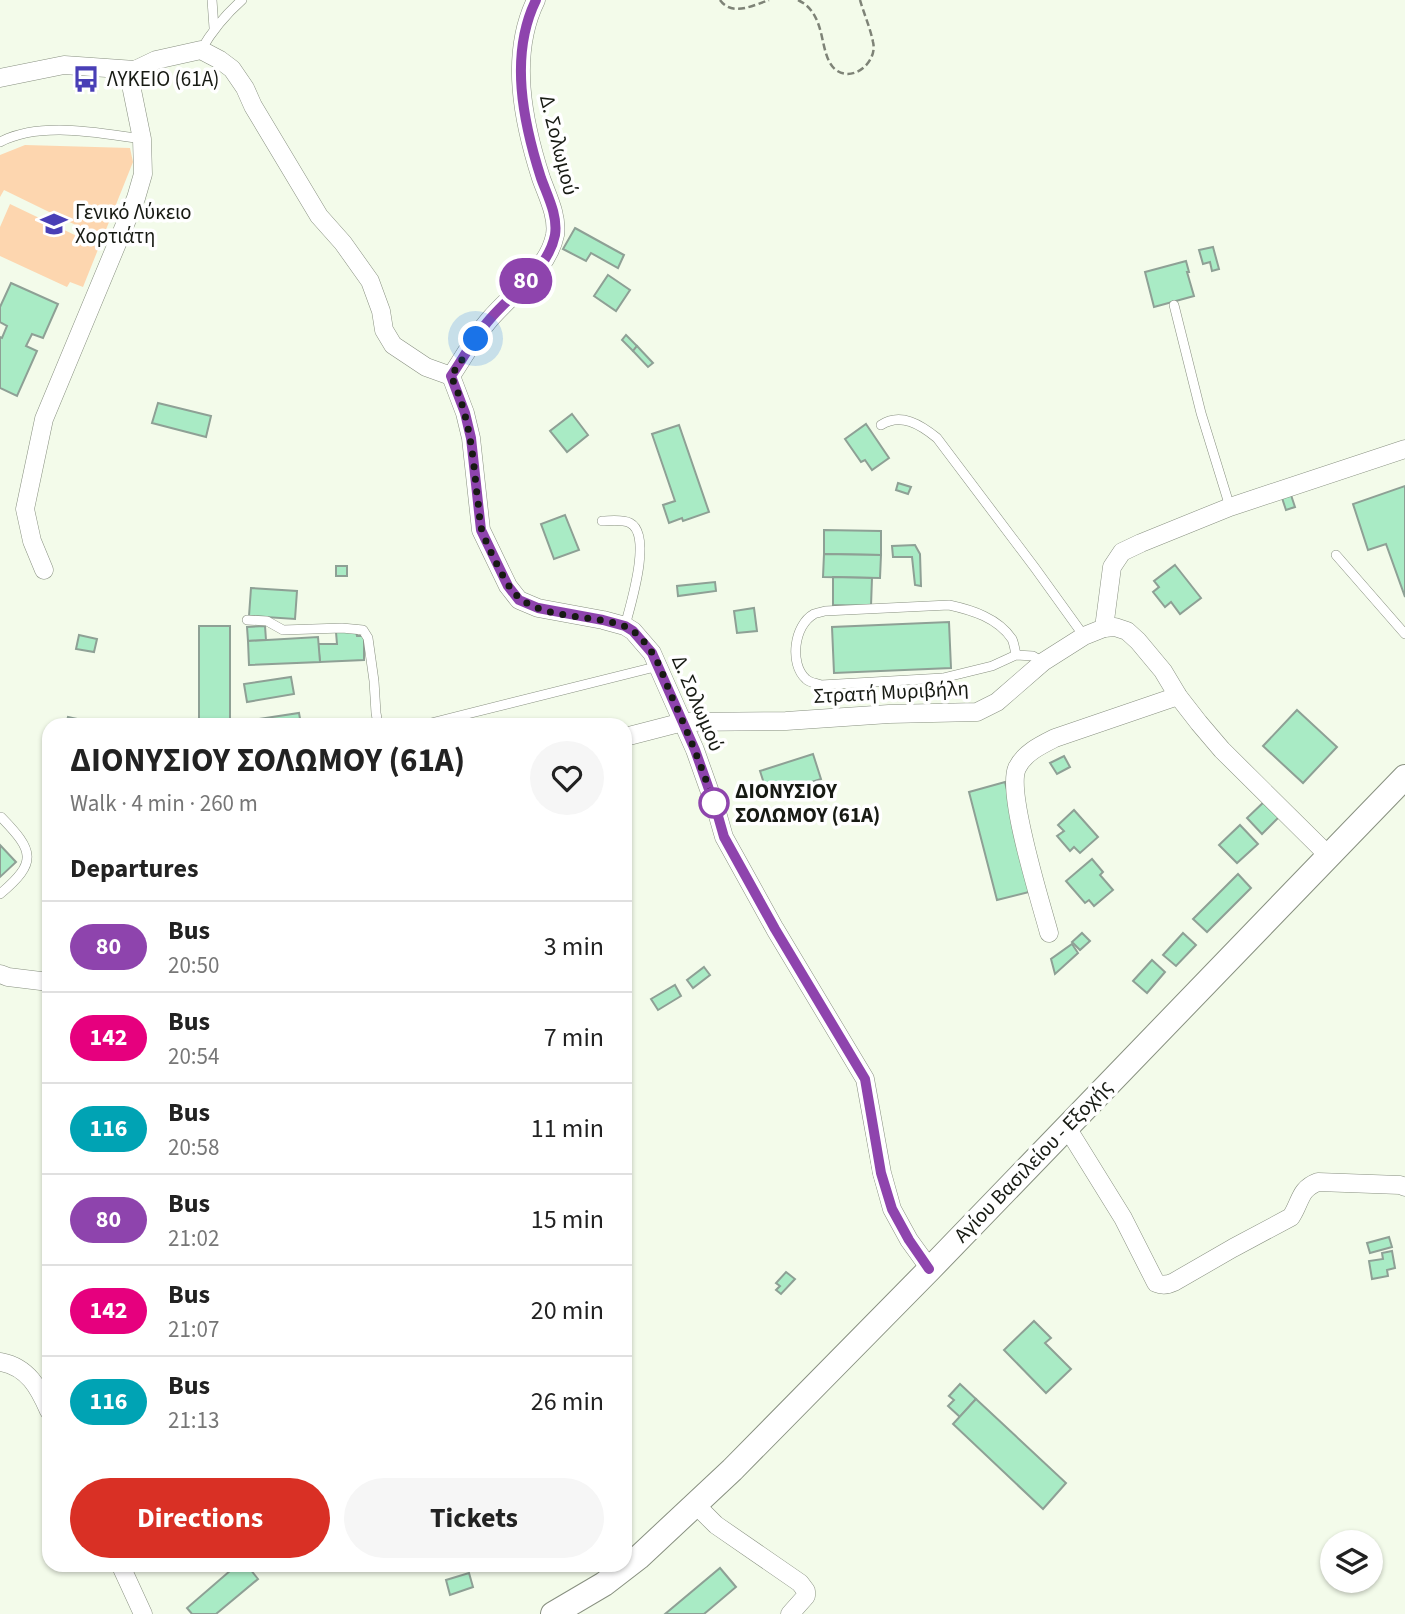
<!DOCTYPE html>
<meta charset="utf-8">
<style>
body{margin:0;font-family:"Source Sans 3",sans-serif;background:#f6f6f6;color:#222;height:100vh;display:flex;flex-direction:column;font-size:26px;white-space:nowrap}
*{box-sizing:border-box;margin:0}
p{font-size:23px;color:#767676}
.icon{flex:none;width:38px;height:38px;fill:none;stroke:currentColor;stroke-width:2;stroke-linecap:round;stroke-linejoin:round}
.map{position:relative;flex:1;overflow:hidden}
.details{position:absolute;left:42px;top:718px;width:590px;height:854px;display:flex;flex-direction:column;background:#fff;border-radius:21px;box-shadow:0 2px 5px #0004}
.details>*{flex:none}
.badge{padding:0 14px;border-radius:23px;font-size:24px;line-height:46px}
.controls{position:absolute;left:1320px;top:1530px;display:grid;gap:14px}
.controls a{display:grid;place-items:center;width:63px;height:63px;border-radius:50%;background:#fff;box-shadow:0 2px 5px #0004;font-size:35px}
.you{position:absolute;width:35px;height:35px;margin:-18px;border:5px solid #fff;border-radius:50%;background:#1a73e8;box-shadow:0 0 0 10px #1a73e833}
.map>.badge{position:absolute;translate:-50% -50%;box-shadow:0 0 0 4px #fff}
h2{padding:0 28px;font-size:26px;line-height:63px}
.round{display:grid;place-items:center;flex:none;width:74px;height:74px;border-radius:37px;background:#f6f6f6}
.head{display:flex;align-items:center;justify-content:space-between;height:119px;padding:0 28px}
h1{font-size:33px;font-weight:700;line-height:52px}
.button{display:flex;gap:14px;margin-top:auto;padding:14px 28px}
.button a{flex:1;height:80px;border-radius:42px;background:#d93025;color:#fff;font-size:28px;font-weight:700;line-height:80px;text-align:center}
.button a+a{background:#f6f6f6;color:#222}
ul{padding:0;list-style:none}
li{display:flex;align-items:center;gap:21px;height:91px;padding:0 28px;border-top:2px solid #e0e0e0}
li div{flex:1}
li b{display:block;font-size:26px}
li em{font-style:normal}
li .badge{min-width:77px;font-weight:700;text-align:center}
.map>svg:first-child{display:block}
</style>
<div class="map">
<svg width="1405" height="1614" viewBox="0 0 1405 1614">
<rect width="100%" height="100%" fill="#f3fbea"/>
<path fill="#fdd6af" d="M25,145L130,148L133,162L83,287L70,282L67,287L0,256V227L10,204L81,238L86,230L4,190L0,197V155Z"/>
<g fill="#a9ebc5" stroke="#8ea095" stroke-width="2">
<path d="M575,228L624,255L618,268L591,253L586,261L563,249Z"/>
<path d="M1213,247L1219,269L1212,271L1210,262L1203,264L1199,250Z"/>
<path d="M1186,261L1189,272H1187L1194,296L1154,307L1145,272Z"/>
<path d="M608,275L630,290L616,311L594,296Z"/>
<path d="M11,283L58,304L43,338L32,334L26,346L37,351L17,396L0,388V337L2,338L7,326L0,322V307Z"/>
<path d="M626,335L637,346L633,351L622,340Z"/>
<path d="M637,346L653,363L648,367L633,351Z"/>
<path d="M158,403L211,416L206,437L152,423Z"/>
<path d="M572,414L588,435L567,452L550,431Z"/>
<path d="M866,424L889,458L872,470L865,460L861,462L845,439Z"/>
<path d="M679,425L709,512L683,521L682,518L669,523L663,505L675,501L652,434Z"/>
<path d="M898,483L911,487L908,494L896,490Z"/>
<path d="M1405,486V597L1386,544L1368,550L1353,504Z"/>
<path d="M1290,492L1295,507L1286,510L1281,495Z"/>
<path d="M565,515L579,550L554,559L541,524Z"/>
<path d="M824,530L881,531V555L824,554Z"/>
<path d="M915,545L920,554L921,586L915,585L912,557H893L892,546Z"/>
<path d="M824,554L881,555L880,578L823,577Z"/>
<path d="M1175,565L1201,598L1180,614L1171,602L1165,607L1153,592L1159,587L1154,581Z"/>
<rect x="336" y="566" width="11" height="10"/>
<path d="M833,577L872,578L871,606L833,605Z"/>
<path d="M715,582L716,591L678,596L677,586Z"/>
<path d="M251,588L297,591L295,619L249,616Z"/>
<path d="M754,608L757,631L737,633L734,611Z"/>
<path d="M949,622L951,668L834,673L832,627Z"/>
<rect x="199" y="626" width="31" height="98"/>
<path d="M265,626L266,640L248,641L247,627Z"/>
<path d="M356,631L357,636H364V660L320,662L318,644H337L336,632Z"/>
<path d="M79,635L97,639L94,652L76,649Z"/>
<path d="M318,637L320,662L249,665L248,641Z"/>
<path d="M291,677L294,694L247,702L244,684Z"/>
<path d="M1297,710L1337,747L1303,783L1263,746Z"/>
<path d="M299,713L301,724H246L245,721Z"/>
<path d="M68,717L91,722L90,724H66Z"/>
<path d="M813,754L821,779L768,796L760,771Z"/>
<path d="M1064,756L1070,767L1057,774L1050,763Z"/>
<path d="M1005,782L1033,891L997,900L969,792Z"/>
<path d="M1266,800L1281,815L1262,834L1247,818Z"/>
<path d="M1074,810L1098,837L1080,853L1074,847L1070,851L1057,836L1064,831L1058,825Z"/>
<path d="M1240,825L1258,844L1237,863L1219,845Z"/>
<path d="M0,845L16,862L0,877Z"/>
<path d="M1092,859L1103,872L1100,875L1113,890L1094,906L1089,900L1085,903L1066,881Z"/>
<path d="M1238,874L1251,888L1207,932L1193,919Z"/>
<path d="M1082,933L1090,941L1080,950L1072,942Z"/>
<path d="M1183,933L1196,945L1176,966L1163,955Z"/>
<path d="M1072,944L1078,953L1055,974L1051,959Z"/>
<path d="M1152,960L1165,972L1147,993L1133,981Z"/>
<path d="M704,967L710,975L693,988L687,980Z"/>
<path d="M675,985L681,996L658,1010L651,999Z"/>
<path d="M1389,1237L1392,1247L1370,1253L1367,1243Z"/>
<path d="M1392,1251L1395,1268L1387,1270L1388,1276L1372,1279L1369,1261L1383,1259L1382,1253Z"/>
<path d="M786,1272L795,1279L781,1294L776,1290L780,1286L776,1283Z"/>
<path d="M1034,1321L1051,1338L1045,1343L1071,1369L1046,1393L1004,1350Z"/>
<path d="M960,1384L976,1399L960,1417L948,1406L954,1400L949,1396Z"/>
<path d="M976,1399L1066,1483L1043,1509L953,1424Z"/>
<path d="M238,1564H246L258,1579L216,1614H192L187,1608Z"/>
<path d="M720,1568L736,1587L704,1614H665Z"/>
<path d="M469,1573L473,1587L450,1595L446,1580Z"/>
</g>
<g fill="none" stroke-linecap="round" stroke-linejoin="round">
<defs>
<g id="lane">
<path d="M212,0L214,28"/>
<path d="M201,50C212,31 225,15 242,0"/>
<path d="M0,142C41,121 97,133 142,139"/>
<path d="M1174,305L1201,413L1230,507"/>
<path d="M881,425C901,412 921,425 937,438L1035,568L1084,636"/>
<path d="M602,521C610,521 622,519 630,523C653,535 630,606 625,626"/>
<path d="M1336,555L1405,634"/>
<path d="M247,620L267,621L283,630L342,628L363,630L368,638L374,681L376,713L378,724"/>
<path d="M1016,655L992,666L943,678L821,685C816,683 810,683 806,679C789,664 794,625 814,614C817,613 821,612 825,611L949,605C972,610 998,618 1012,639C1014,643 1015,650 1016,655L1033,656L1043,662"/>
<path d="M427,724L659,666"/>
<path d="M0,894C38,862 34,851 1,817"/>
</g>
<g id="street">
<path d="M536,0C509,55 523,122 541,178C547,195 558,216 555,235C548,270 512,293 490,319C475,336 464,357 451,376L465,413L471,438L481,530L508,586L519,600L538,608L603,620L625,626L633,631L652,653L695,750L716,809L724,837L775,929L865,1079L882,1173L892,1209L909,1240L930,1269"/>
<path d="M0,78L64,65L135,70L156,60L201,50L220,60L232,69L245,88L253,106L319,216L343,243L370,281L381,311L384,330L393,345L426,367L451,376"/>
<path d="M44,570L32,541L25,509L44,419L136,198L143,174L142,139L132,90L135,70"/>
<path d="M1104,628L1112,567L1122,552L1141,543L1230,507L1405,449"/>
<path d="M625,737L683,722L786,721L889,714L977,712L997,702L1043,662L1084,636L1104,628L1115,627L1127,631L1138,641L1163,671L1178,696L1199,723L1222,750L1328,855"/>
<path d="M1049,933C1041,903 1006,793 1017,768C1024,753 1041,745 1055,738L1178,696"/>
<path d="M0,974L8,977L49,982"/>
<path d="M1066,1126L1123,1218L1156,1283C1163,1286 1168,1285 1174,1282L1233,1248L1291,1217C1301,1202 1299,1189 1318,1182L1400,1185L1405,1187"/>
<path d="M1,1362C28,1367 39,1388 49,1411"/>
<path d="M695,1504L716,1525L800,1583L806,1591V1596L790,1614"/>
<path d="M120,1564L143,1614"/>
</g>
<path id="secondary" d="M553,1614L604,1584L639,1557L732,1470L930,1269L1405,777"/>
</defs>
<use href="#lane" stroke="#889080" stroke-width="10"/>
<use href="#street" stroke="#889080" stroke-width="19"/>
<use href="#secondary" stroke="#889080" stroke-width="26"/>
<g stroke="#7e8377" stroke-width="2.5" stroke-dasharray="7 3.5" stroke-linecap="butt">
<path d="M720,0C732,17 754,5 769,0"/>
<path d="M798,0C829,15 817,55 836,70C854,83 878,61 873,42C870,27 864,14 860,0"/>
</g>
<use href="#lane" stroke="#fff" stroke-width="9"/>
<use href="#street" stroke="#fff" stroke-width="18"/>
<use href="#secondary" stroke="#fff" stroke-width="24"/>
</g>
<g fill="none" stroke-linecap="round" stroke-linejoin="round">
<defs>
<path id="line" d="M536,0C509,55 523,122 541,178C547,195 558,215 555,235C548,270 512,293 490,319C475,336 464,357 451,376L465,413L471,438L481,530L508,586L519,600L538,608L603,620L625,626L633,631L652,653L695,750L716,809L724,837L775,929L865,1079L881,1173L892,1209L909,1240L929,1269"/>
</defs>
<use href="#line" stroke="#fff" stroke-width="16"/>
<use href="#line" stroke="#8e44ad" stroke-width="10"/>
<path stroke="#171a13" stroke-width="7" stroke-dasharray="0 12.6" d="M476,339L451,376C469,414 473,454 477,495C479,506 479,517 481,527C483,538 504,580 511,589C534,621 590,613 624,626C635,630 645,642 651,651C660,664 665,681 671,695C688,732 703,770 716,809L714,803"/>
</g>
<defs>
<symbol id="bus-bare" viewBox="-9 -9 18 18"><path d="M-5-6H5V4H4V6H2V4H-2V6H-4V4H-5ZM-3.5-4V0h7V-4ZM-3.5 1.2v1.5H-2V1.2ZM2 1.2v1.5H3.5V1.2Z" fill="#493fb6" stroke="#fff" stroke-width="2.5" paint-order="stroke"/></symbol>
<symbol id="school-bare" viewBox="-9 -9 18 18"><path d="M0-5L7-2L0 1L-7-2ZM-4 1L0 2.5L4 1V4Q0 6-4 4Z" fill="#493fb6" stroke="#fff" stroke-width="2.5" paint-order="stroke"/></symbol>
</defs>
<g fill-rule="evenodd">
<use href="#bus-bare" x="67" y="60" width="38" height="38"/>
<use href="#school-bare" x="35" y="205" width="38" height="38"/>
</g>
<circle fill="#fff" stroke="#8e44ad" stroke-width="3.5" cx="714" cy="803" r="14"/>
<g text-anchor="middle" stroke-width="7" stroke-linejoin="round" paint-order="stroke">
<g font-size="21" fill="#171a13" stroke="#fff" text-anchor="start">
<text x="107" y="86">ΛΥΚΕΙΟ (61Α)</text>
<text x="75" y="219">Γενικό Λύκειο<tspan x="75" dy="24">Χορτιάτη</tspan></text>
</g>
<g font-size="21" fill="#171a13" stroke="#fff">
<text transform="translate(559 145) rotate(76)" y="7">Δ. Σολωμού</text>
<text transform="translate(891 692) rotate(-3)" y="7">Στρατή Μυριβήλη</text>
<text transform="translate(698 703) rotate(67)" y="7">Δ. Σολωμού</text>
<text transform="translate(1033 1161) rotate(-46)" y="7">Αγίου Βασιλείου - Εξοχής</text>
</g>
<g font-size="21" font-weight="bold" fill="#171a13" stroke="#fff" text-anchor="start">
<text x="735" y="798">ΔΙΟΝΥΣΙΟΥ<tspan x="735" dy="24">ΣΟΛΩΜΟΥ (61Α)</tspan></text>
</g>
</g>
</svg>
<div class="controls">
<a><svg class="icon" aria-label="layers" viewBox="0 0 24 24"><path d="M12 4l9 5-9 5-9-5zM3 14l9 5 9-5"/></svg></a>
</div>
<div class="you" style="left:476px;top:339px"></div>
<b class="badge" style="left:526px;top:281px;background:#8e44ad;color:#fff">80</b>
<section class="details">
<div class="head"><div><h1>ΔΙΟΝΥΣΙΟΥ ΣΟΛΩΜΟΥ (61Α)</h1><p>Walk · 4 min · 260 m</p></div><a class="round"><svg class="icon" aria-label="heart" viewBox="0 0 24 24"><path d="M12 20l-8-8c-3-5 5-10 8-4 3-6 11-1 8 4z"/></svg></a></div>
<h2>Departures</h2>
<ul>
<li><span class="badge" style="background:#8e44ad;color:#fff">80</span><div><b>Bus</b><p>20:50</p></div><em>3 min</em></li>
<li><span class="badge" style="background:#e6007e;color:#fff">142</span><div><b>Bus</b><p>20:54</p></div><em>7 min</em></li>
<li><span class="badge" style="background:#00a3b4;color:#fff">116</span><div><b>Bus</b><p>20:58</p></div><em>11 min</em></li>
<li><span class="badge" style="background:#8e44ad;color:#fff">80</span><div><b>Bus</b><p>21:02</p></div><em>15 min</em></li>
<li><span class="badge" style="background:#e6007e;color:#fff">142</span><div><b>Bus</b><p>21:07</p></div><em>20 min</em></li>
<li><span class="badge" style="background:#00a3b4;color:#fff">116</span><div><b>Bus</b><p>21:13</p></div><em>26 min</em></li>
</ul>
<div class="button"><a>Directions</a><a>Tickets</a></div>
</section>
</div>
